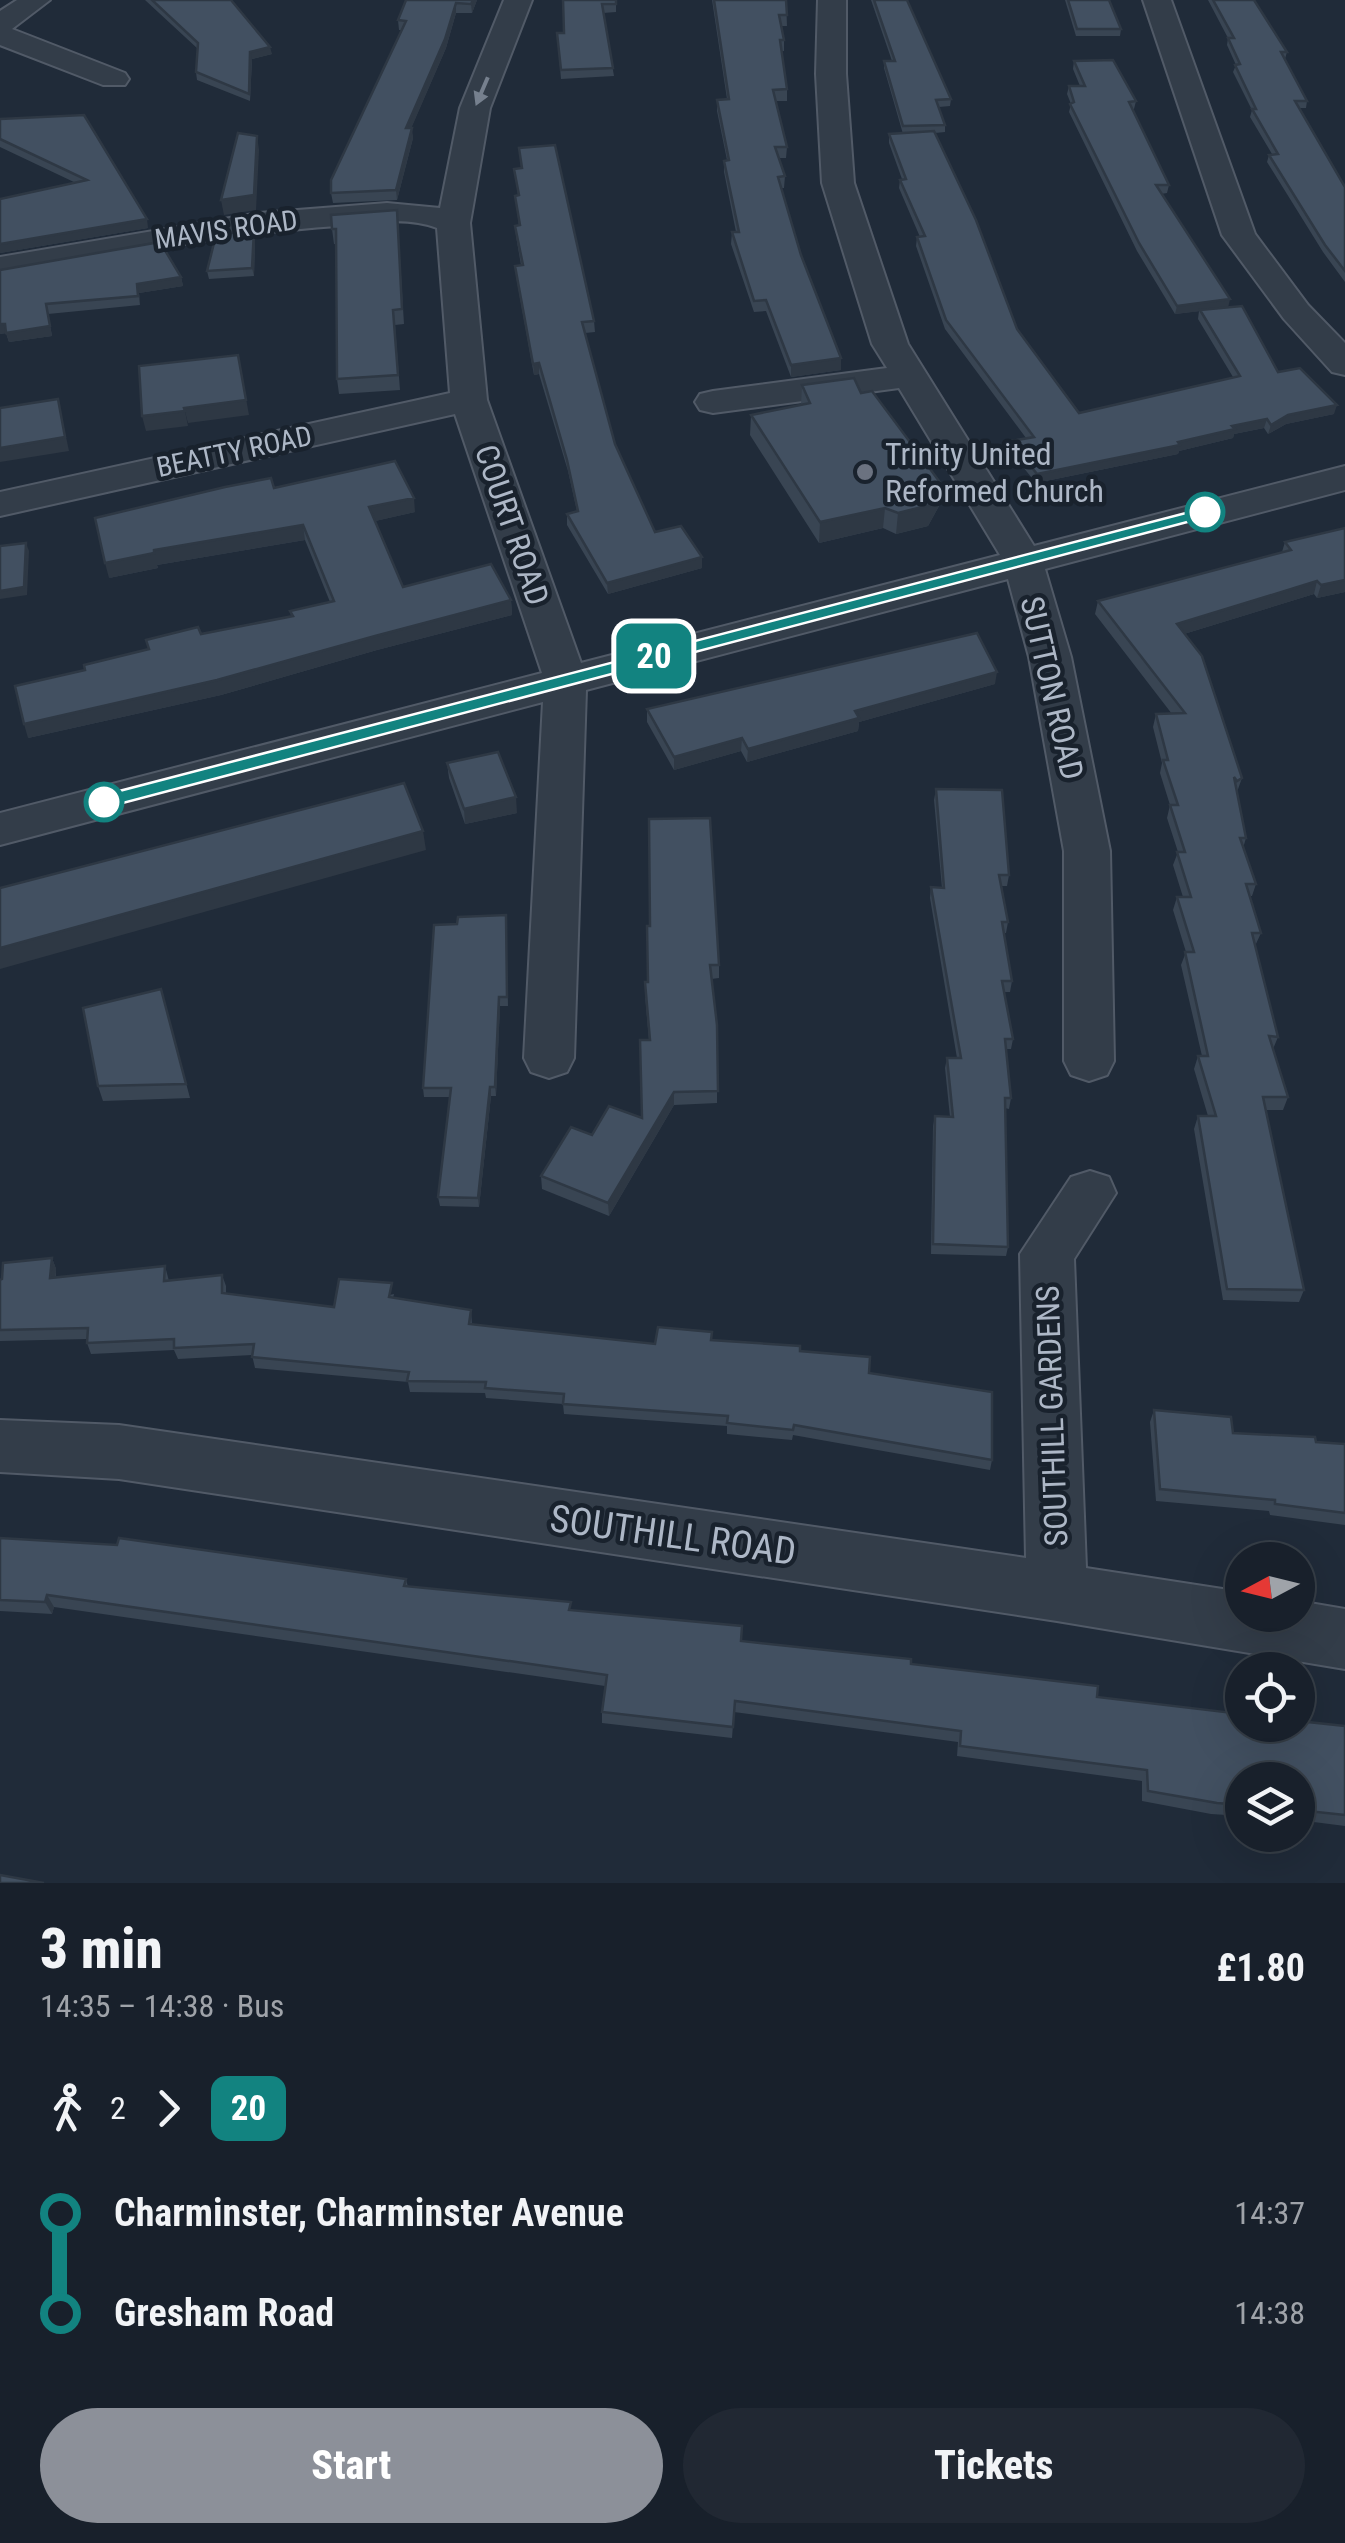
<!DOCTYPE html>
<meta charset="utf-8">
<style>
body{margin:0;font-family:"Roboto Condensed",sans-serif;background:#212833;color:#f1f3f6;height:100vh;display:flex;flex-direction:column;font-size:38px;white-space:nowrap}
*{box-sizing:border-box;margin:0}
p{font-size:32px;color:#9fa3a9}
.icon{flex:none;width:55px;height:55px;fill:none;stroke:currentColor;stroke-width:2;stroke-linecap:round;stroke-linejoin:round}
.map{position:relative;height:1883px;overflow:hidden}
.sheet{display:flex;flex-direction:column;background:#18202b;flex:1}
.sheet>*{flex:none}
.badge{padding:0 20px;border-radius:15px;font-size:35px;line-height:65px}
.needle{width:65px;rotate:263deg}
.fabs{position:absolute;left:1225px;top:1542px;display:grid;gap:20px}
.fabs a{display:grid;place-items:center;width:90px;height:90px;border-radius:50%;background:#18202b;box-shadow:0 10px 40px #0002,0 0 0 2px #363e47;font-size:50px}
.map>.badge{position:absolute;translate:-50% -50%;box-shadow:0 0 0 5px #fff}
.legs{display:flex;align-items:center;gap:15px;height:110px;padding:0 40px;font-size:32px}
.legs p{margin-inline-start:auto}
.summary{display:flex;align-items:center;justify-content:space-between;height:170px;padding:0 40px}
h1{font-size:55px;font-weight:800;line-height:75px}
.cta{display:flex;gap:20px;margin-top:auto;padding:20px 40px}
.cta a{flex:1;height:115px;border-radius:60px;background:#8c9099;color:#fff;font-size:40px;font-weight:800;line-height:115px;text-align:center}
.cta a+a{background:#212833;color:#f1f3f6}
ul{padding:0 40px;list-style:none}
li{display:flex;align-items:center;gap:35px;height:100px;font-size:38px}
li i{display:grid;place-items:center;width:15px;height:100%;margin:0 12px;background:currentColor}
li i::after{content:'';width:25px;height:25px;margin:-12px;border:8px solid;border-radius:50%;background:#18202b}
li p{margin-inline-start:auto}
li:first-child i{background:linear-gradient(#0000 50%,currentColor 0)}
li:last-child i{background:linear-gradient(currentColor 50%,#0000 0)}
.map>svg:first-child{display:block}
</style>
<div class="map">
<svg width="1345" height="1883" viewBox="0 0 1345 1883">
<rect width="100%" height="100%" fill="#202b39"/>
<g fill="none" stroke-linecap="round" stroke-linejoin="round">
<defs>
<g id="minor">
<path d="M17,0H50L12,29L125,73L129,79L125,85H103L0,45V11Z"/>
<path d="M504,0H532L490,108L470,223L487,400L581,663L1000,555L899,388L713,413L700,410L695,402L700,394L713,391L887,368L872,344L822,183L816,74L818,0H846V74L854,183L908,344L1034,546L1345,466V490L1045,569L1071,657L1110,851L1114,1061L1107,1075L1089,1081L1071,1075L1064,1061V851L1029,657L1008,579L586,690L574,1058L567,1072L549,1078L531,1072L524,1058L543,702L0,845V813L542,673L455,414L0,516V492L450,393L437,228C407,216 369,223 337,226C223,234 112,256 0,277V257L259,213L387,203L440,208L460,108Z"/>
<path d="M1143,0H1171L1255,234L1308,305L1345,343V375L1332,372L1284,319L1222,235Z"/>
<path d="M1090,1171L1109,1177L1116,1193L1074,1259L1086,1568L1242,1592V1615H1298V1601L1345,1609V1669L1057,1621L119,1479L0,1472V1420L119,1425L1026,1558L1020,1254L1071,1177Z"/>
</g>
</defs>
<use href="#minor" stroke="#515a67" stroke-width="4"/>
<use href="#minor" fill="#333d49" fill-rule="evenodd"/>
</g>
<g fill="#394553">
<path d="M145,0H231L272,54L252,59L250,101L197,80L196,72L198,49Z"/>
<path d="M406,0H477L472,13H456L446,48L411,128L413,138L397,200L333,203L331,193L402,30H399L398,20Z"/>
<path d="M563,0H616V12L603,13L614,76L561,79L557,33H564Z"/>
<path d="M712,0H786L787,26H782L784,40V51H782L787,89V101H776L787,147L786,158H779L785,176L784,188H781L801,255L841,370L791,377L766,311L754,312L731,244L732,232H736L724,172V161L727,160L717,111V100L727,99Z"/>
<path d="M871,0H907L951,99L950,106L939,107L945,125V132L935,133L1017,329L1079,413L1233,377L1198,319L1199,311L1175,314L1137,251L1069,112L1071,104L1067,94L1069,86H1080L1073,69L1074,61L1136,101L1134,109H1133L1169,185L1167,193L1161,194L1228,307L1278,372L1334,414L1286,424L1268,434L1264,428L1234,434L1233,438L1179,451L1178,454L1036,483L1009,450L1011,441L1026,438L945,329L916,246L917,237H920L899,188L900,180L902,179L889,143V134H903L884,68V61H892Z"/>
<path d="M1065,0H1109L1121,29L1120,36H1076Z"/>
<path d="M1208,0H1254L1287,52L1285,59L1307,101L1306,108H1299L1345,187V282L1323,252L1267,162L1269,155L1272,154L1250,117L1252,110L1233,72L1236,65L1227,45L1228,38Z"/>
<path d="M84,115L148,228L0,253V199L76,183L0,147V119Z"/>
<path d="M519,148L594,321L595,332L585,333L615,444L655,532L702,557V568L608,594L567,525V514L577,511L568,471L539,374L534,375L516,276L515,266L521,265L516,236L515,226H519L515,196L518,195L514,169L521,168Z"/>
<path d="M398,225L404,324L395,325L400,390L339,394L337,379L336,244H334L332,229Z"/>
<path d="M254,230L255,238L254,276L209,279L207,271Z"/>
<path d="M0,270L181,277L183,286L139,293L140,305L48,314L52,336L9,342L6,333L0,334Z"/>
<path d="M802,385L861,393L939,506L928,526L896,534L883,528L819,543L750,435L751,415L801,405Z"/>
<path d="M274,488L415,512L375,521L403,587L511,600L512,615L377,650L221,695L28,738L85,670L201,634L291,616L290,611L330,602L305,540L157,565L158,568L109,578Z"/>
<path d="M1345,528V592L1317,598L1314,594L1184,634L1242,778L1237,792L1246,838L1243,848L1256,884L1252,896H1249L1261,933L1255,946L1278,1037L1273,1049L1288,1097L1283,1110H1265L1304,1290L1299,1302L1223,1300L1194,1129L1198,1116H1208L1194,1069L1198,1056H1202L1181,965L1186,952L1173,910L1177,897H1183L1173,865L1178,852L1167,818L1170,805L1160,773L1162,763L1153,727L1156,714H1172L1095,614L1098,601L1282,552L1285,542Z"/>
<path d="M995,684L859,722L858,731L747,762L741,751L674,770L647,722V709Z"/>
<path d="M447,763L517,813L465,824L449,778Z"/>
<path d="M936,789L1009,875L1007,886H1002L1008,922L1006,933H1004L1012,981L1010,992H1004L1013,1039L1011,1049H1006L1011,1098L1009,1109L1005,1108L1008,1247L1006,1256L931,1254L933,1126L935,1116L950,1117L945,1068L947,1058H957L930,898L931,887L942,888L934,800Z"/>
<path d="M506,915L508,1006H500L496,1096H491L479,1207L440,1206L438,1197L450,1097H424L423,1088L457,924Z"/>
<path d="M647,926L719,965V978L711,979L717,1025V1103L674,1105L609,1216L542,1189L541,1176L592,1135L642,1118L649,1040L645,995V982H648Z"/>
<path d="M161,989L190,1098L103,1101L98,1086Z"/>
<path d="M52,1258L56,1269V1277L165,1266L169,1281L222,1275L226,1286V1293L334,1307L394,1294L393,1298L471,1310L472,1324L655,1344L712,1340L800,1351L869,1373L992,1460L990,1470L793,1435L792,1440L727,1434V1426L564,1414L563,1404L486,1398L485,1393L410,1392L408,1382L255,1368L252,1355L178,1359L174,1350L91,1354L87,1343V1339L0,1341V1280Z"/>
<path d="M1154,1410L1233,1433L1345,1444V1525L1270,1515L1269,1511L1156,1501L1150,1422Z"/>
<path d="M0,1538L406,1579L408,1587L571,1610L741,1641L911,1664L1097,1697L1345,1726V1826L1298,1820V1780H1242V1816L1211,1814L1142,1801V1781L957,1756L958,1742L734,1712L732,1738L602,1723V1712L605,1686L54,1607L52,1614L0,1611Z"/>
</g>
<g fill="#2e3844">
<path d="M473,0H477L472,13L471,4Z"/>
<path d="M456,3V13L446,48L407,138L406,128Z"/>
<path d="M270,47L272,54L252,59L250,101V52Z"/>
<path d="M412,128L413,138L397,200L396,190Z"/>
<path d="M257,136L259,150L256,210L224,215L221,200Z"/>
<path d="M147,219L148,228L0,253V244Z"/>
<path d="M254,230L255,238L254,276L252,268Z"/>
<path d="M181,277L183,286L139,293L140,305L137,284Z"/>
<path d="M1230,299L1228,308L1175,314L1177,306Z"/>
<path d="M46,304L52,336L9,342L6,333L0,334V324Z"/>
<path d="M238,355L249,415L188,423L184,408Z"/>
<path d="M841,358V370L791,377V365Z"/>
<path d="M539,363V374L534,375L533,364Z"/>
<path d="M58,399L69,451L0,462V448Z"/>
<path d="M1337,405L1334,414L1286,424L1268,434L1271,425L1288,415Z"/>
<path d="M185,411L188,426L146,431L142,416Z"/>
<path d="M1267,419L1264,428L1234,434L1233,438L1179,451L1178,454L1036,483L1037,474L1178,442L1232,426Z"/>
<path d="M942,485L939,506L928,526L896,534L898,513Z"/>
<path d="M414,498L415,512L371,522L369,507Z"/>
<path d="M885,508L883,528L819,543L820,522Z"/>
<path d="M303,525L305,540L157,565L158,568L109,578L105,563L154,550Z"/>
<path d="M26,543L29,551L27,595L0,599V591Z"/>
<path d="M702,557V568L608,594L607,583Z"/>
<path d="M1345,580V592L1317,598L1321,585Z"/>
<path d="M1317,581L1314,594L1174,637L1177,624Z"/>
<path d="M511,600L512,615L377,650L221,695L28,738L24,724Z"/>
<path d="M997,672L995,684L859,722L858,731L747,762L748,749L855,711Z"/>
<path d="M742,738L741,751L674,770V757Z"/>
<path d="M516,797L517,813L465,824L464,809Z"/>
<path d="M423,831L426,850L0,969V948Z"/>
<path d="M499,997L500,1006L496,1096L495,1087Z"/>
<path d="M490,1087L491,1096L479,1207L478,1198Z"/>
<path d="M674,1092V1105L609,1216L608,1203Z"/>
<path d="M52,1258L56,1269L55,1289L50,1278Z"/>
<path d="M47,1595L54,1607L52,1614L45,1602Z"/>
</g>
<g fill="#425061" stroke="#2e3844" stroke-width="2.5">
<path d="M152,0H231L270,47L250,52L249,94L196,72L198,43Z"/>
<path d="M406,0H473L471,4L456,3L445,39L406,128H412L396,190L331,193V180L406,21L398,20Z"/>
<path d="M563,0H616V4H602L613,68L561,70L557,33H564Z"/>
<path d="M714,0H786L787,15H779L784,40H780L787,89L773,90L787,147H775L785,176L778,177L801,255L841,358L791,365L766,300L754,301L732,232H739L724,161L729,160L717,100L729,99Z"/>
<path d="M874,0H907L951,99L936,100L945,125L903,126L884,61H895Z"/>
<path d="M1068,0H1109L1121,29H1077Z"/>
<path d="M1213,0H1254L1287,52H1281L1307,101H1295L1345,187V271L1325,245L1269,155L1278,154L1252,109H1256L1235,65L1240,64L1228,38H1234Z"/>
<path d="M1113,60L1136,101L1129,102L1169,185H1156L1230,299L1177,306L1139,243L1070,104L1074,102L1069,86H1085L1074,61Z"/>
<path d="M84,115L147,219L0,244V199L87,180L0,139V119Z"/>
<path d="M934,131L976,220L1017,329L1079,413L1240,376L1200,310L1242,306L1278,372L1300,368L1337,405L1288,415L1271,425L1267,419L1232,426L1235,429L1178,442L1180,445L1037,474L1011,441L1034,437L946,320L917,237L925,236L900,180L906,179L889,134Z"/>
<path d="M238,133L257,136L254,195L221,200Z"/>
<path d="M555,145L594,321L582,322L615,444L655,532L681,526L702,557L607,583L567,514L578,511L567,460L539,363L533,364L515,266L523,265L515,226L520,225L515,196L519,195L514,169L522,168L519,148Z"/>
<path d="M397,210L402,309L393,310L398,375L337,379L336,229H332L331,215Z"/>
<path d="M254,230L252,268L207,271L216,235Z"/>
<path d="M160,242L181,277L137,284L138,296L46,304L50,326L6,333L5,324H0V270Z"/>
<path d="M238,355L246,400L184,408L185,411L142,416L139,366Z"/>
<path d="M854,378L861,393L872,391L942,485L930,505L898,513L885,508L820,522L751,415L810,403L802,385Z"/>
<path d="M58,399L65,437L0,448V408Z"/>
<path d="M395,461L414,498L369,507L403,587L491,564L511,600L375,636L217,680L24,724L15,686L85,670L84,665L149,649L146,640L198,627L201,634L293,616L290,611L334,601L303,525L154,550V553L105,563L95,518L225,487L271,478L274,488Z"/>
<path d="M1345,528V580L1321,585L1317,581L1177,624L1202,656L1242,778L1237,781L1234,777L1246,838H1240L1256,884H1246L1261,933H1252L1278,1037L1269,1036L1288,1097H1263L1304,1290L1227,1289L1198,1116H1216L1198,1056H1208L1185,952H1194L1177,897H1191L1177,852H1185L1170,805H1178L1163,760H1168L1156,714L1185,713L1098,601L1291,550L1285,542Z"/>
<path d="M26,543L24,587L0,591V546Z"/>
<path d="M977,633L997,672L855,711L859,718L748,749L742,738L674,757L647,709Z"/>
<path d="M498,752L516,797L464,809L447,763Z"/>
<path d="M404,783L423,831L0,948V888Z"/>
<path d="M936,789L1002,790L1009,875H999L1008,922H1002L1012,981H1002L1013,1039H1005L1011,1098H1005L1008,1247L933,1244L935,1116L953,1117L947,1058H961L931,887L944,888Z"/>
<path d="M710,818L719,965H710L717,1025L718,1091L674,1092L608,1203L541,1176L571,1127L592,1135L609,1106L642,1118L640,1040H650L645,982H648L647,926H650L649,819Z"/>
<path d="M506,915L507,997H499L495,1087H490L478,1198L438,1197L451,1088H423L434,925L457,924L458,917Z"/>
<path d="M161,989L186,1084L98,1086L83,1008Z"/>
<path d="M52,1258L50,1278L165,1266L164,1281L222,1275V1293L334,1307L339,1279L392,1283L389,1297L471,1310L469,1324L655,1344L658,1327L712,1332L711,1340L800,1346V1351L870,1357L869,1373L992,1392V1460L794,1425L793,1430L727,1423L728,1416L563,1404L564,1394L485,1388L486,1382L407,1381L409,1372L252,1357L254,1344L174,1348V1339L87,1343L88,1328L0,1330V1280L2,1279L3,1263Z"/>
<path d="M1154,1410L1231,1417L1233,1433L1315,1437L1316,1442L1345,1444V1513L1275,1504V1500L1160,1489Z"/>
<path d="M0,1538L117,1545L119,1538L406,1579L404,1586L571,1602L569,1610L742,1626L741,1641L911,1659V1664L1098,1686L1097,1697L1242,1714V1725H1298V1721L1345,1726V1815L1298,1810V1780H1242V1805L1217,1803L1148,1791L1147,1770L960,1746L961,1731L735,1701L733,1727L602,1712L607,1675L47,1595L45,1602L0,1600Z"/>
<path d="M0,1875L44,1883H0Z"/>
</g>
<defs><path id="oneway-solid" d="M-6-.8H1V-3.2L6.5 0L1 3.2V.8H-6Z" transform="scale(2.5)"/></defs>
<use fill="#76808e" href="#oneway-solid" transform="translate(482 91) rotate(113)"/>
<path fill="#128380" stroke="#fff" stroke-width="2.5" d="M1205,508L1210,509V516L104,808L95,802L104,795Z"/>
<circle fill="#6b7280" stroke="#19222d" stroke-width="4" cx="865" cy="472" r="10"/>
<g fill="#fff" stroke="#128380" stroke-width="5">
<circle cx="1205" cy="512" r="18"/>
<circle cx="104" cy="802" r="18"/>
</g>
<g text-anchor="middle" stroke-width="9" stroke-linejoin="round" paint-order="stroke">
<g font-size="28" fill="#adb7c6" stroke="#19222d">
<text transform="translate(226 229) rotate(-8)" y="10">MAVIS ROAD</text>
<text transform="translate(234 451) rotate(-12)" y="10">BEATTY ROAD</text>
</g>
<g font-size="32" fill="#adb7c6" stroke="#19222d" text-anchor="start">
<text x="885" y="465">Trinity United<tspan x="885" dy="37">Reformed Church</tspan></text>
</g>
<g font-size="32" fill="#adb7c6" stroke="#19222d">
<text transform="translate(512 525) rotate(71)" y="11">COURT ROAD</text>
<text transform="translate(1052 688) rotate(77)" y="11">SUTTON ROAD</text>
<text transform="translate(1052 1416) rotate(-92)" y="11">SOUTHILL GARDENS</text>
</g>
<g font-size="38" fill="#adb7c6" stroke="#19222d">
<text transform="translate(673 1535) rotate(8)" y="13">SOUTHILL ROAD</text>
</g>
</g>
</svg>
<div class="fabs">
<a><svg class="needle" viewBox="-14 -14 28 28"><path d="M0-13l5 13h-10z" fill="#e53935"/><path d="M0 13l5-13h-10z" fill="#9fa3a9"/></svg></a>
<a><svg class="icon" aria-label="locate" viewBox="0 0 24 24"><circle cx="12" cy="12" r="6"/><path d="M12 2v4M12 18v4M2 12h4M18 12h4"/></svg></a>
<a><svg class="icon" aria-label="layers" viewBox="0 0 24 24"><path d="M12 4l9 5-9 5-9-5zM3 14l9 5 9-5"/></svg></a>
</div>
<b class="badge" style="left:654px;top:656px;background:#128380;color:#fff">20</b>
</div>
<section class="sheet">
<div class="summary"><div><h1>3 min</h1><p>14:35 – 14:38 · Bus</p></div><b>£1.80</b></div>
<div class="legs"><svg class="icon" aria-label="walk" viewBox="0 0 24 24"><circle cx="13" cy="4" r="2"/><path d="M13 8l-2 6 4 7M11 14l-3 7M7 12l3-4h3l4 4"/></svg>2<svg class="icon" aria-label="forward" viewBox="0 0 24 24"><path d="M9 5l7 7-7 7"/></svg><b class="badge" style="background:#128380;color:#fff">20</b></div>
<ul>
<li><i style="color:#128380"></i><b>Charminster, Charminster Avenue</b><p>14:37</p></li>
<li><i style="color:#128380"></i><b>Gresham Road</b><p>14:38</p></li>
</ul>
<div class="cta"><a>Start</a><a>Tickets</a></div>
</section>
